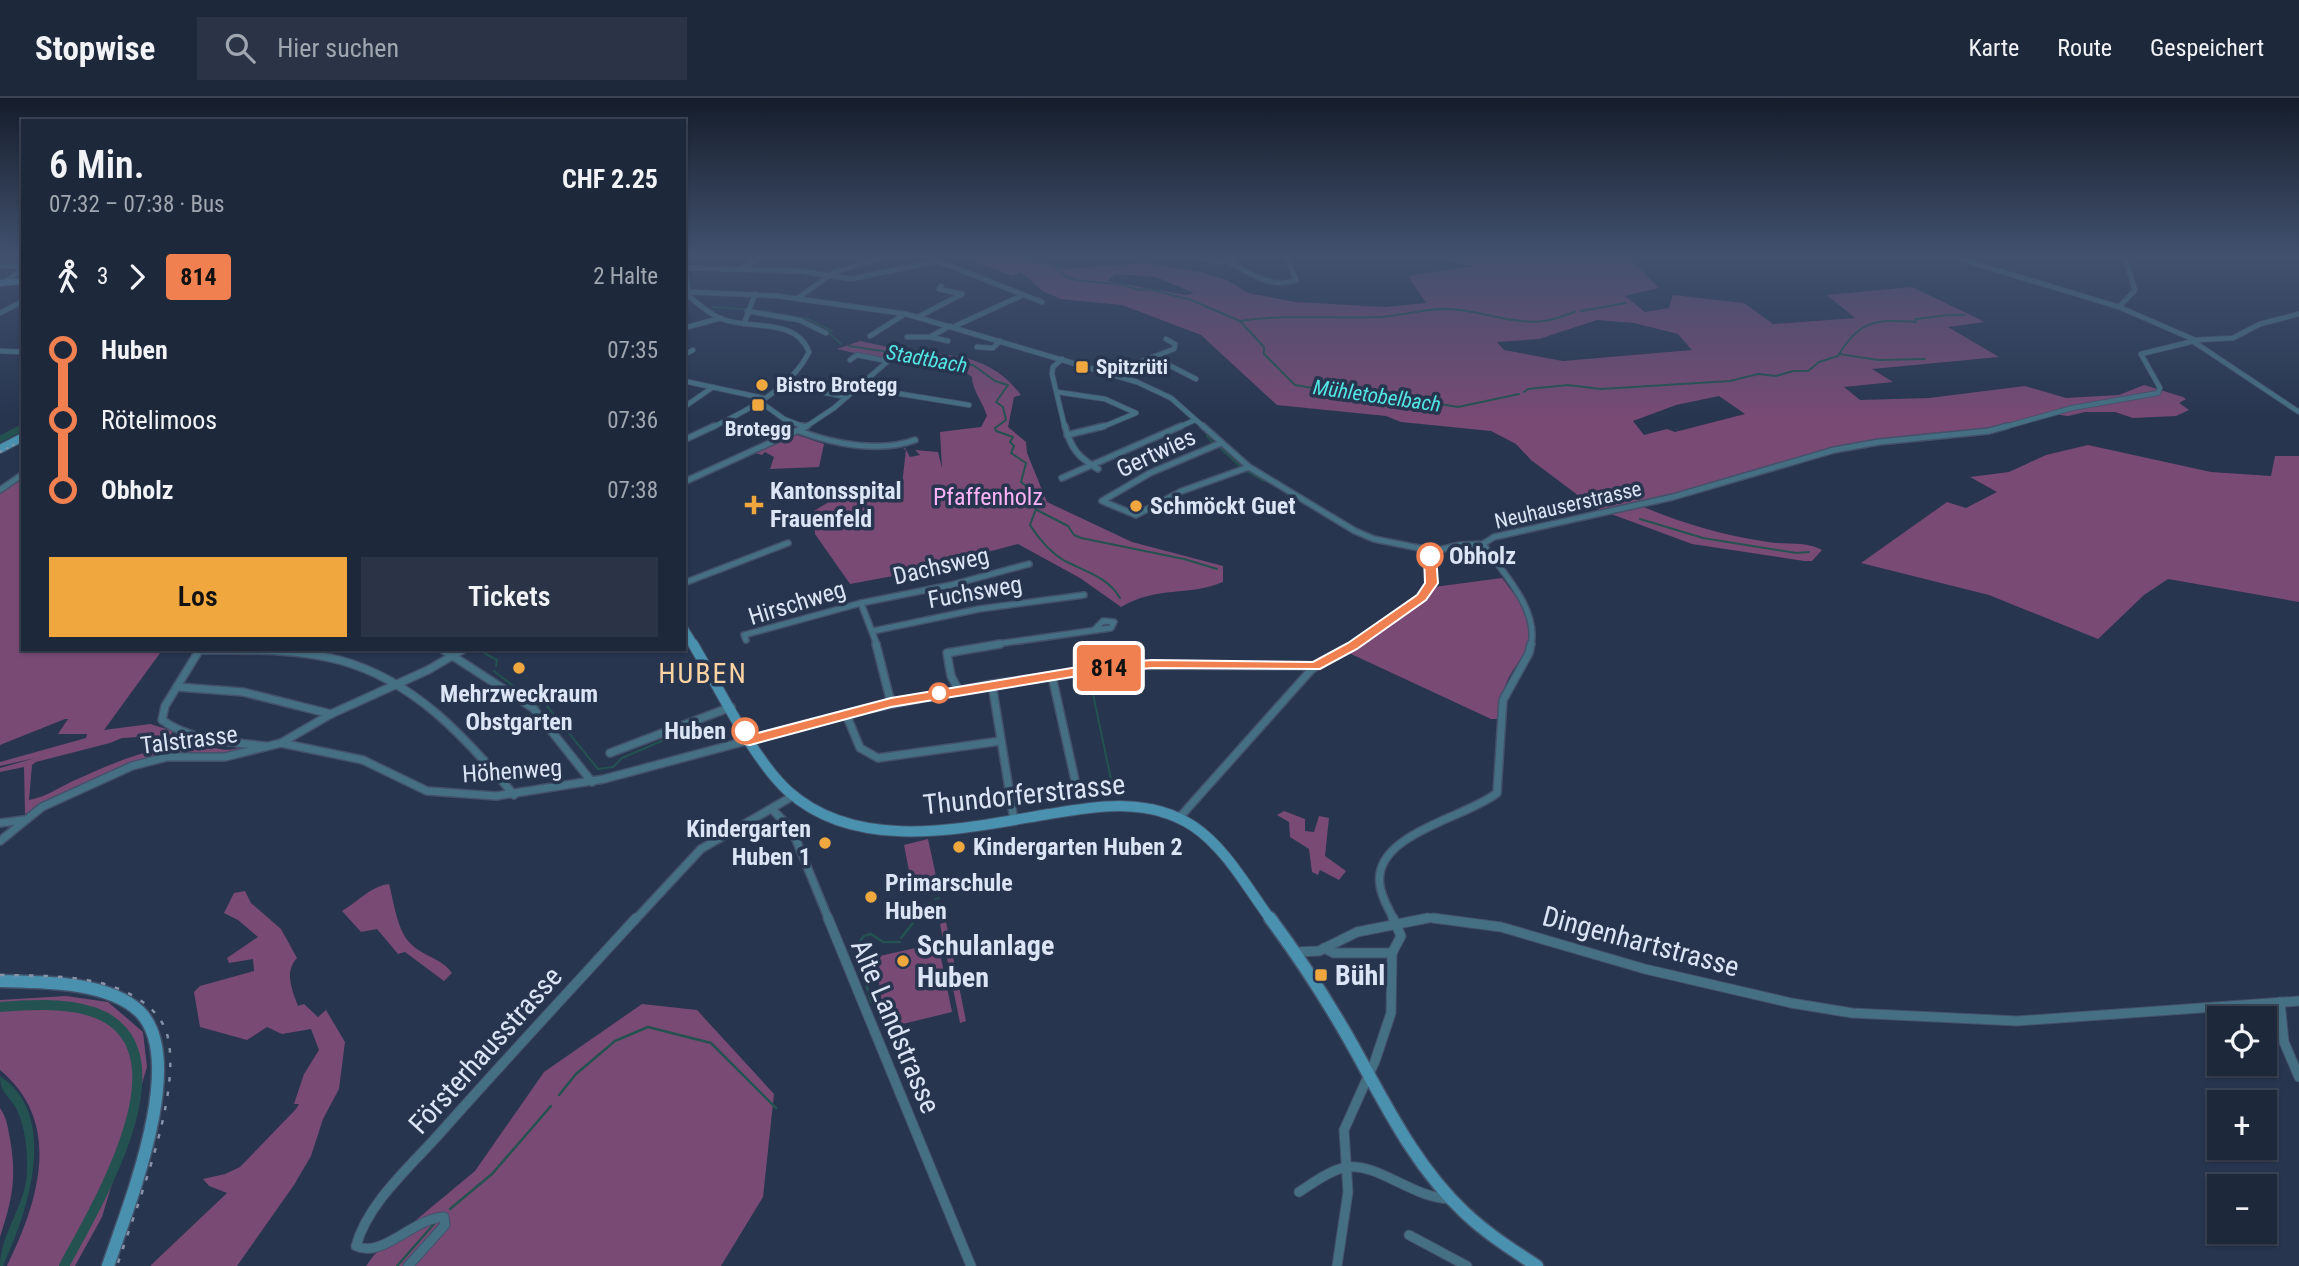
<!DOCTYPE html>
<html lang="de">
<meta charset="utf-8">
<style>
body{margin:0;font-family:"Roboto Condensed",sans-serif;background:#2a3446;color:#f1f3f6;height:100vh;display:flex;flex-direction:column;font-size:26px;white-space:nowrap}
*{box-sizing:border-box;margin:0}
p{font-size:23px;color:#a0a6af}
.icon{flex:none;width:38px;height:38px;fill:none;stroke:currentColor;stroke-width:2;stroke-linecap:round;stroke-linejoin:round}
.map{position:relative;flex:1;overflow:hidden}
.sheet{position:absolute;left:21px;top:21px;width:665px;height:532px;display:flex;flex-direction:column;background:#1d283b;border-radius:0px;box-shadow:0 2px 5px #0004,0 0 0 2px #3b4455}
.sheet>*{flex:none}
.badge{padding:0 14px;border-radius:5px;font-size:24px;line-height:46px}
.controls{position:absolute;left:2207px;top:908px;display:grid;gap:14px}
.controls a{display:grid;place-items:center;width:70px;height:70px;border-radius:0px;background:#1d283b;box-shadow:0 2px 5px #0004,0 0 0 2px #3b4455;font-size:35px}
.map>.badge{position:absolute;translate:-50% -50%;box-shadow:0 0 0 4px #fff}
.legs{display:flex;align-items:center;gap:10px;height:77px;padding:0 28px;font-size:23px}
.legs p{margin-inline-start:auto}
.overview{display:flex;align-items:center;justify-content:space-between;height:119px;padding:0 28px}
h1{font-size:38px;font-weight:600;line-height:52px}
.primary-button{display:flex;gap:14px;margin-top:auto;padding:14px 28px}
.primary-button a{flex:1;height:80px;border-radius:0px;background:#f0a73e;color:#111;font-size:28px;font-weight:600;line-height:80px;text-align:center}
.primary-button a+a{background:#2a3446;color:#f1f3f6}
ul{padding:0 28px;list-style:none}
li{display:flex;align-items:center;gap:24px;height:70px;font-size:26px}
li i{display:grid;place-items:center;width:10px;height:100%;margin:0 9px;background:currentColor}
li i::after{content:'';width:18px;height:18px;margin:-9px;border:5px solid;border-radius:50%;background:#1d283b}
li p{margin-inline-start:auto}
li:first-child i{background:linear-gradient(#0000 50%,currentColor 0)}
li:last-child i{background:linear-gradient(currentColor 50%,#0000 0)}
header{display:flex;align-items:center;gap:42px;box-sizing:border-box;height:98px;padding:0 35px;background:#1d283b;border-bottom:2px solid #3b4455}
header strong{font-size:33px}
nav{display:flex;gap:38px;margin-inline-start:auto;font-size:24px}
.search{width:490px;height:63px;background:#2a3446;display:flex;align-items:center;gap:18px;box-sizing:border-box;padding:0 24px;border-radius:0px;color:#a0a6af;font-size:26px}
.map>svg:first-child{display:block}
</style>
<header>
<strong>Stopwise</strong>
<div class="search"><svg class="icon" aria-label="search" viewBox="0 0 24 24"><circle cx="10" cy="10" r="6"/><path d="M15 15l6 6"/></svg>Hier suchen</div>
<nav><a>Karte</a><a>Route</a><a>Gespeichert</a></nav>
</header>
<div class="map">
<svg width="2299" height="1168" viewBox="0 0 2299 1168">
<rect width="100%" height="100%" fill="#27354f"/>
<g fill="#784a74" fill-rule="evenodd">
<path d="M955,157H1032L1047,166L1064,171L1144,165L1170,169L1201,174L1227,182L1248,195L1295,204L1386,209L1426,205L1408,178L1474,168L1445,162L1464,157H1627L1659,190L1625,198L1645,214L1669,210L1673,197L1744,205L1773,226L1855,220L1827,197L1912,189L1985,224L1948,229L1999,259L1872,271L1893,284L1844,289L1860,302L1929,300L2025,288L2066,300L2119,297L2144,287L2183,299L2186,301L2179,305L2189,312L2176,318L2133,320L2115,314H2085L2068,318L2053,316L2016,327L1834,352L1641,408C1684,426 1722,437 1768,444C1786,447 1806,443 1822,452L1812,463H1804L1692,446L1595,410L1531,362L1516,346L1491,333L1401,324L1386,318L1277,307L1201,237L1122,207L1061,201L1044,194L1021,174L1013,178ZM1115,176L1156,179L1194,195L1186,197L1107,183ZM1597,222L1634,225L1678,236L1692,252L1563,263L1504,252L1497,244L1539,241ZM1719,298L1745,316L1675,334L1667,331L1644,337L1633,323L1676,307Z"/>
<path d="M860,243L888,249L892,253C944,257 987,252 1021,297L1014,299L1008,329L1026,344L1027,355L1047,404L1132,444L1223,468V484C1187,499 1159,487 1121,509L1080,480L1018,446L904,476L850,486L815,436L814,413L832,402L902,387L906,352L903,351L905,350L910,359L920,357L915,352L938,354L942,370L940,334L981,329L987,318C983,304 972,292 972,279C955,264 929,269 908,266C884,263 860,256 837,251Z"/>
<path d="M797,337L824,346L819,369L770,371L774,359L765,354L762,357L755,355Z"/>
<path d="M2088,347L2211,374L2271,378L2275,358H2299V504L2168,481L2144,497L2098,541L1989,497L1861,465L1947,404L1966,410L1997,394L1970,379L2009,374L2046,357Z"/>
<path d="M23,376V551H163L104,632L150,626L173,633L171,637L122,640L110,645L36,664L32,667L29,702C46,699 58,690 73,683C102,670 133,656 164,650C174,648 186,646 196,647C213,648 228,657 243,647L260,649L234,655H169L151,659L75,689L25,716L24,669L0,674V670L35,660L0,668V664L86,640L87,636H58L68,621H65L0,647V392Z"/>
<path d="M1502,480C1513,495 1531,515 1531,534C1531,551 1517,564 1509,579C1502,593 1501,607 1497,621H1491L1349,555L1424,501L1434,489Z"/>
<path d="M1284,713L1305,721V733L1314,734L1319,718L1329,720L1325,758L1346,773L1339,782L1320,772L1318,777L1312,774L1309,751L1290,739L1289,724L1277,717Z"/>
<path d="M928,741L936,778L911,783L904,747Z"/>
<path d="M389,786C394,804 397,834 412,847C425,859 441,860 452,875L444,883L405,854L398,856L377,831L361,834L342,813C359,803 371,788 389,786Z"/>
<path d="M245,793L251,805L281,831L297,860C284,874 292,892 298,908L304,906L318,919L326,912L345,944L339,991L323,1021L311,1058L294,1087L237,1168H150L227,1095L209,1088L203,1081L225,1076L240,1069L296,1011L299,1006H294L304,976L319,952L311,931L282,936L267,929L247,942L200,929L194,894L200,888L254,873L253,861L229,865L227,860L258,839L238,822L224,815L234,795Z"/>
<path d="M946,824L966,923L960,925L940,826Z"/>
<path d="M938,845L952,914L886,930L875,859Z"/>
<path d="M66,898L108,904L143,934L147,969L102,1119L75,1168H7C38,1104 64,1025 0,972V902Z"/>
<path d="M642,906L697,912L774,996L763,1099L721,1168H366L374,1157L475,1073L544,974Z"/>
<path d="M0,1010C7,1020 8,1030 10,1041C17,1081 12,1102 0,1139Z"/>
</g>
<path fill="#245251" d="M0,978C61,1018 27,1116 3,1168H0C0,1136 26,1107 27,1074C28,1055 25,1027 16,1010C8,997 0,994 0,978Z"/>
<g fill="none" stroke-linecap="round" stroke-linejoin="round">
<g stroke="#245251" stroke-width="2">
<path d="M1024,157L1033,163L1053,167L1064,178L1076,182L1124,187L1139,192L1149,191L1191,202L1240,223L1264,249V256L1295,287L1403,305H1433L1458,309L1519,296"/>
<path d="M712,209L745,211"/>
<path d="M762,213L808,221L832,233L829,235L841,246"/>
<path d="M1581,213L1626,205"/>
<path d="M1240,223C1286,216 1333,221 1380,219C1403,218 1424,210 1448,211C1481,212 1512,227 1544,223C1554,222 1565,217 1575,214"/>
<path d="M849,248L973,267L995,283L1008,287L996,304L1003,309L1006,322L995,330L996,333L1013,339L1010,344L1014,348L1011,355L1026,365L1021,384L1027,389L1026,395L1036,411L1030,427C1039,441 1051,455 1065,463C1084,473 1108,479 1120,500"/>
<path d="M1839,256L1878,262L1925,261"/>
<path d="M1524,294L1528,291L1568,287L1601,291L1730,283L1758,276L1776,278L1793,273H1808L1819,264L1838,258C1859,222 1876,221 1916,224L1915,221C1932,220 1948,215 1965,217"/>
<path d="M1207,338L1213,345"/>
<path d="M1220,350L1241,369"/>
<path d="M1246,373L1264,383"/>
<path d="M1037,412L1068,428L1074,437L1081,440L1184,461L1217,471"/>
<path d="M1640,421L1703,440L1796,455L1809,454"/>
<path d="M484,555L497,562L496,568"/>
<path d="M494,573L539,608"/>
<path d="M1089,577L1113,691"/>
<path d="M547,608L598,671L613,669L622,660L671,639"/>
<path d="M935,801L939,800"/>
<path d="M917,822L915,811L929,805"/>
</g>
<g stroke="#245251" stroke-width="2.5">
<path d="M901,840L917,820"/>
<path d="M871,904L856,848L864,838L871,836L883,844H900"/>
<path d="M559,997L576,976L615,943L648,929L711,945L776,1010"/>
<path d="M450,1111L492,1076L551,1008"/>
<path d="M397,1168L434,1126"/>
</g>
<path stroke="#245251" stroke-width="6" d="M0,341L23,329"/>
<path stroke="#245251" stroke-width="10" d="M0,909C33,907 75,903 105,919C186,963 93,1113 64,1168"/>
<defs>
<g id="street-far3">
<path d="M684,157L688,196"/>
<path d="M819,157L854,158L862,164"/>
<path d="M922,157L1042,204"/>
<path d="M1183,157L1222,164L1242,157"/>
<path d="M1947,157L2119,209L2195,242L2233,240L2260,226L2299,216"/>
<path d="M1127,160L1133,157"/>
<path d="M1227,163C1249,174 1271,192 1296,182L1286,157"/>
<path d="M0,168H23"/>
<path d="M685,170L800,173L851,181L938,163"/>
<path d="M742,170L764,157"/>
<path d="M2,186L23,171"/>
<path d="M941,188L939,191L962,196"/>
<path d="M689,194L778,198L906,216L1137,284L1171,300L1205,330"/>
<path d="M686,196C697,205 709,216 722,221C750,232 796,219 809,254C791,291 746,313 711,330"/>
<path d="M798,200L834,174L891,157"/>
<path d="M2119,209L2135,192L2124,157"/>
<path d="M747,213L799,222L826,235"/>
<path d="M0,215L23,203"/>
<path d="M918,219L962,196"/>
<path d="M744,226L755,196"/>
<path d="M953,229L1023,197"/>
<path d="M684,230L721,220"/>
<path d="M870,238L905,216"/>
<path d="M907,239H930"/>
<path d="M2191,242L2299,314"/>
<path d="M948,243L930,239L950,228"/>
<path d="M977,249L993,250L1000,243"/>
<path d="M0,253L23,254"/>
<path d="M684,257L693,252"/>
<path d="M1153,259L1196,281"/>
<path d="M1062,261L1053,269L1052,276L1065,330"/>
<path d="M850,262L857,257L888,263"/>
<path d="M1111,275L1174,251L1175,246L1166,241"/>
<path d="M684,283L763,300"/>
<path d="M780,286L847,299"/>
<path d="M858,289L969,307"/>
<path d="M1057,294L1105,301L1136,315L1100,330"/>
<path d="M759,303L784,321L805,329"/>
<path d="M684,309L713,289"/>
<path d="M804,330L834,310L888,263"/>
<path d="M1177,330L1195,322"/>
<path d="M2001,330L2072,310L2158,295L2160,290L2141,256L2190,244"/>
</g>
<g id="street-far2">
<path d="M803,328L805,329"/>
<path d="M1065,328C1071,351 1078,359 1098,371"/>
<path d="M1203,328L1249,369L1355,433L1374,441L1434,453L1460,447L1483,446L1494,439L1673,399L1834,352L1879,344L1989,333L2007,328"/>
<path d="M799,333C834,346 879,355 915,342"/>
<path d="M1067,337L1104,328"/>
<path d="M684,342L714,328"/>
<path d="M1221,345L1150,375L1102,403L1136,417L1182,393L1249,369"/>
<path d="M1062,380L1181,328"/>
<path d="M684,384L807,328"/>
<path d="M0,392L23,376"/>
<path d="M1483,446C1502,474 1539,511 1531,547"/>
<path d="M684,485L788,445"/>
<path d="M861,505L877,547"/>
<path d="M873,533L979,511L1084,497"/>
<path d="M746,542L744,537L861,505L951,487L1029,466"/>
<path d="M990,547L1111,530L1114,524L1103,523L1094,532"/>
<path d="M1354,547L1426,494L1431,485L1430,453"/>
</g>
<g id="street-far1">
<path d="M876,546L891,605"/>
<path d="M200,551L165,608L162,622C190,643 231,644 265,648"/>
<path d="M442,551L533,610L592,684"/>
<path d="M200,552C246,552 294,550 339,562C414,582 466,640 514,697"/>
<path d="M1052,578L1075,682"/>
<path d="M992,586L1014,722"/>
<path d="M177,589L243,594L331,616"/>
<path d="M958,591L951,578L947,555L1000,546"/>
<path d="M846,616L860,650L878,660L1001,643"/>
<path d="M281,645L363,662L427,693L496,698L604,681L858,613L992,586L1134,567L1315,568"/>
<path d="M610,655L731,609"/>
<path d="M772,711L792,732L829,822"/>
<path d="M1179,720L1312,571L1356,546"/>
<path d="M0,725L23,722"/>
<path d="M0,743L42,709L132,668L167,659H225L281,645L331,616L428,572L464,551"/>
<path d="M635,822L701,751L793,698"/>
<path d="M1394,822C1389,811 1381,799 1380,787C1372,736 1466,720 1497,695L1503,602L1529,555L1531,546"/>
<path d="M1419,822L1430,820L1447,822"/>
</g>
<g id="street">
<path d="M828,820L971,1168"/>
<path d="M1433,820L1501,829L1645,871L1791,905L1852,915L2017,923L2299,903"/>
<path d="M1324,850L1334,855H1392"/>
<path d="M1296,854L1319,853L1357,834L1428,820"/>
<path d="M1392,855L1401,838L1393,820"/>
<path d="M2280,904L2284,944L2299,979"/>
<path d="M1299,1094C1313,1085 1330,1072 1347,1069C1378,1065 1413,1100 1450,1101"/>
<path d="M1409,1137L1467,1168"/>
<path d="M408,1168L445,1127L444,1119C413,1120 383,1161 356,1148C368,1104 412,1067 441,1034C505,962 571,891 636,820"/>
<path d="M1337,1168L1348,1094L1344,1032L1375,963L1391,915L1392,855"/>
</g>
<path id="secondary-far3" d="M0,185L23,183"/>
<g id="secondary-far2">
<path d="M0,351L23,339"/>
<path d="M684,531L694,547"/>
</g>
<path id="secondary-far1" d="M693,546C718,588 753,661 788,693C858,756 965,730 1049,716C1098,708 1149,699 1193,728C1226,750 1248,791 1271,822"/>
<g id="secondary">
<path d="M1270,820C1299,859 1325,899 1349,941C1383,1001 1413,1066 1464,1114C1486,1135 1511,1151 1537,1168"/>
<path d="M0,883C41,884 107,883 139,913C189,961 127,1111 108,1168"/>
</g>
</defs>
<use href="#street-far3" stroke="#44516a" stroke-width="6"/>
<use href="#street-far2" stroke="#44516a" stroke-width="8"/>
<use href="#street-far1" stroke="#44516a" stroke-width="10"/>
<use href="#street" stroke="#44516a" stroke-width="11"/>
<use href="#secondary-far3" stroke="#44516a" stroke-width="8"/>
<use href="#secondary-far2" stroke="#44516a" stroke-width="10"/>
<use href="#secondary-far1" stroke="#44516a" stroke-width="12"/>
<use href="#secondary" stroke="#44516a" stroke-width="15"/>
<use href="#street-far3" stroke="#457083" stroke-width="4.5"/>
<use href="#street-far2" stroke="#457083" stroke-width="5"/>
<use href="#street-far1" stroke="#457083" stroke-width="7"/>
<use href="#street" stroke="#457083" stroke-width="9"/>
<use href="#secondary-far3" stroke="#4991af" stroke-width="6"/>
<use href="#secondary-far2" stroke="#4991af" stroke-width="8"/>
<use href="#secondary-far1" stroke="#4991af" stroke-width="10"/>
<use href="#secondary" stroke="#4991af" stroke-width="12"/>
<path stroke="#8893a8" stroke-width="2" stroke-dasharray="2.5 4.5" stroke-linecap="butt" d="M0,354L23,342"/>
<path stroke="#8893a8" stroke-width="2.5" stroke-dasharray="4.5 10" stroke-linecap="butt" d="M0,877C41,878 88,876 126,894C145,903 164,919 168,940C181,1000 136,1109 117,1168"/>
</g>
<linearGradient id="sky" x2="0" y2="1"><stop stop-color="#151d2b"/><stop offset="0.49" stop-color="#41516e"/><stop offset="1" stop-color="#41516e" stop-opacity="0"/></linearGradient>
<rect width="2299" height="320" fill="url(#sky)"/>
<path fill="#f0804f" stroke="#fff" stroke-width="2" d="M1430,455L1436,458L1438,485L1426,502L1357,551L1320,571L1152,570L1096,575L891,609L750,647L745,646L738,633L745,628L750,630L754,636L891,600L1096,566L1152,562L1313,564L1348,545L1417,497L1425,485L1424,458Z"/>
<g fill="#f0a73e" stroke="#27354f" stroke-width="2.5">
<rect x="1075" y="262" width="14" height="14" rx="3.5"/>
<circle cx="762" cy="287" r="7"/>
<rect x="751" y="300" width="14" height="14" rx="3.5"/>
<path d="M750.5 396.5h7v7h7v7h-7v7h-7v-7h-7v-7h7z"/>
<circle cx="1136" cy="408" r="7"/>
<circle cx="519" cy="570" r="7"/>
<circle cx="825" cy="745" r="7"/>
<circle cx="959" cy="749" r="7"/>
<circle cx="871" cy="799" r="7"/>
<circle cx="903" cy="863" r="7"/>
<rect x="1314" y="870" width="14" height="14" rx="3.5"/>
</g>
<g fill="#fff" stroke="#f0804f" stroke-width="3.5">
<circle cx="1430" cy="458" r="12"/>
<circle cx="939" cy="595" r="9"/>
<circle cx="745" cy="633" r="12"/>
</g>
<g text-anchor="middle" stroke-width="7" stroke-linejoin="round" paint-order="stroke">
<g font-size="21" font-style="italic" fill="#52e6e4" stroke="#27354f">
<text transform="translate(927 261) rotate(10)" y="7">Stadtbach</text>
<text transform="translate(1377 298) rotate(8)" y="7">Mühletobelbach</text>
</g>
<g font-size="21" font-weight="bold" fill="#dce5f6" stroke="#27354f" text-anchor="start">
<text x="1096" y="276">Spitzrüti</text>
<text x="776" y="294">Bistro Brotegg</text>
<text x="758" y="338" text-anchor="middle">Brotegg</text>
</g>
<g font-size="21" fill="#dce5f6" stroke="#27354f">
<text transform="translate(1568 407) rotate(-13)" y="7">Neuhauserstrasse</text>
</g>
<g font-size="24" fill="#dce5f6" stroke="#27354f">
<text transform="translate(1156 355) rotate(-25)" y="8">Gertwies</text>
<text transform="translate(941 468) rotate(-13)" y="8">Dachsweg</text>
<text transform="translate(975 494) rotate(-10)" y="8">Fuchsweg</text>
<text transform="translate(797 505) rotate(-17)" y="8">Hirschweg</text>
<text transform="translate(189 642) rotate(-7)" y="8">Talstrasse</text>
<text transform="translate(512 673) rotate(-4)" y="8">Höhenweg</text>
</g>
<g font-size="24" font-weight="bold" fill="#dce5f6" stroke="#27354f" text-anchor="start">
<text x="770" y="401">Kantonsspital<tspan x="770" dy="28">Frauenfeld</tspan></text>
<text x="1150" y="416">Schmöckt Guet</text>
<text x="519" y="604" text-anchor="middle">Mehrzweckraum<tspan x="519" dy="28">Obstgarten</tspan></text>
<text x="811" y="739" text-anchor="end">Kindergarten<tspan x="811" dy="28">Huben 1</tspan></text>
<text x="973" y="757">Kindergarten Huben 2</text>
<text x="885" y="793">Primarschule<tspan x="885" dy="28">Huben</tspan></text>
</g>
<g font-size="24" fill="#feb2f7" stroke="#27354f">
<text x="988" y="407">Pfaffenholz</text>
</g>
<g font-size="24" font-weight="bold" fill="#dce5f6" stroke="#27354f" text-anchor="start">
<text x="1449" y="466">Obholz</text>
<text x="726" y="641" text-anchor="end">Huben</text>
</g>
<g font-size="28" letter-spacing="2" fill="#fdd3a1" stroke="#27354f">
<text x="703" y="585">HUBEN</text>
</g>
<g font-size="28" fill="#dce5f6" stroke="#27354f">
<text transform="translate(1024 696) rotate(-6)" y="10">Thundorferstrasse</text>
<text transform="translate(1641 843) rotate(15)" y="10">Dingenhartstrasse</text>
<text transform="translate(896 928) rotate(67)" y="10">Alte Landstrasse</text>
<text transform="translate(485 952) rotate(-48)" y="10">Försterhausstrasse</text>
</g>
<g font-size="28" font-weight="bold" fill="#dce5f6" stroke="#27354f" text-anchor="start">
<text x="917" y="857">Schulanlage<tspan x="917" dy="32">Huben</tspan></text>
<text x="1335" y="887">Bühl</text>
</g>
</g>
</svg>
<div class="controls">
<a><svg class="icon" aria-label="locate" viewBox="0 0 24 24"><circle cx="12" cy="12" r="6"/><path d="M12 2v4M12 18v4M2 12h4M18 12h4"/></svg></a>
<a>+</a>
<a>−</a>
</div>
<b class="badge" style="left:1109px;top:570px;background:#f0804f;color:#111">814</b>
<section class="sheet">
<div class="overview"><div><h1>6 Min.</h1><p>07:32 – 07:38 · Bus</p></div><b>CHF 2.25</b></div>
<div class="legs"><svg class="icon" aria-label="walk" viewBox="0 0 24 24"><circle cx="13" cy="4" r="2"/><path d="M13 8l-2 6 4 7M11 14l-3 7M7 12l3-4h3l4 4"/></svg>3<svg class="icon" aria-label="forward" viewBox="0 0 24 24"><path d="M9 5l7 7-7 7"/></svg><b class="badge" style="background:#f0804f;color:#111">814</b><p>2 Halte</p></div>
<ul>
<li><i style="color:#f0804f"></i><b>Huben</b><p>07:35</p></li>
<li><i style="color:#f0804f"></i><span>Rötelimoos</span><p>07:36</p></li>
<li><i style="color:#f0804f"></i><b>Obholz</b><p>07:38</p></li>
</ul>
<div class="primary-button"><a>Los</a><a>Tickets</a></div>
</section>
</div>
